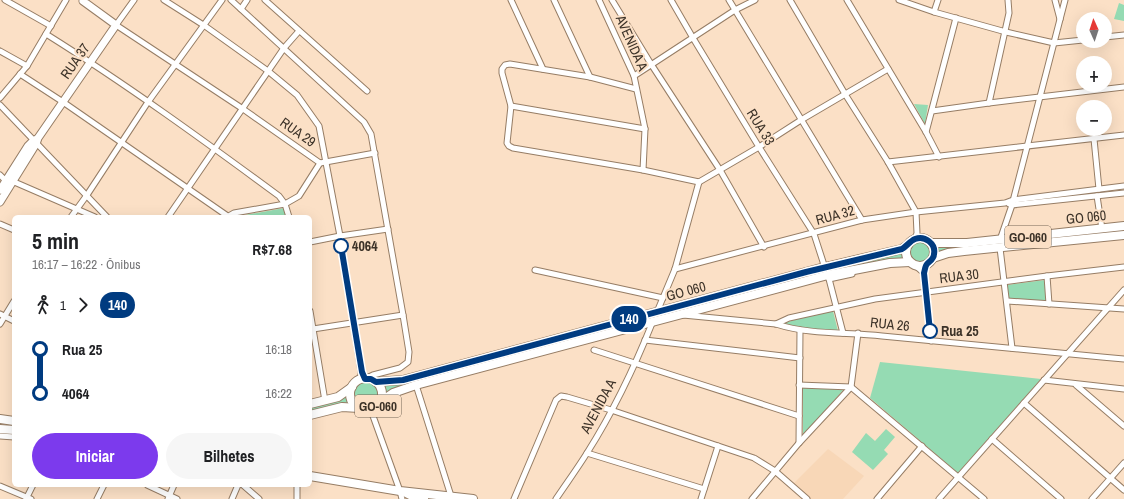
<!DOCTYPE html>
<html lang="pt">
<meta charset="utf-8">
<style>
body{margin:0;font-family:"Archivo Narrow",sans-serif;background:#f6f6f6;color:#202124;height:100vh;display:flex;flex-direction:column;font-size:15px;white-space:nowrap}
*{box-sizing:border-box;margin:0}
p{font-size:13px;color:#757577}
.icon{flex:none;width:22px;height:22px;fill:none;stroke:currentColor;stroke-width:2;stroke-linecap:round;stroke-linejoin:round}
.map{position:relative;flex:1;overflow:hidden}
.sheet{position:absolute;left:12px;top:215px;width:300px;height:272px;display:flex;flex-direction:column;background:#fff;border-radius:6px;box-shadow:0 4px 16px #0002}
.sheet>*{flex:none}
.badge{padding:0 8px;border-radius:13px;font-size:14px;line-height:26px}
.needle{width:26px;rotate:357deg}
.buttons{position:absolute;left:1076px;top:12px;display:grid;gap:8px}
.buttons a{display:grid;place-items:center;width:36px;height:36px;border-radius:50%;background:#fff;box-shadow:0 4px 16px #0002;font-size:20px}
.map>.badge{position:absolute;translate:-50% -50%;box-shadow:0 0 0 2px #fff}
.legs{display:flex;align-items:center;gap:6px;height:44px;padding:0 20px;font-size:13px}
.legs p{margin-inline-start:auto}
.summary{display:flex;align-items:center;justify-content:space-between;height:68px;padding:0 20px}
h1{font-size:22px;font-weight:700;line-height:30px}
.action{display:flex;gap:8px;margin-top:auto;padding:8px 20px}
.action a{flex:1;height:46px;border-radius:24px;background:#7c3aed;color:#fff;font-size:16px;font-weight:700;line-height:46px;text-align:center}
.action a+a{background:#f6f6f6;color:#202124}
ul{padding:0 20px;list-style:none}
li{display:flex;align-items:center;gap:14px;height:44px;font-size:15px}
li i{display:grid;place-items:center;width:6px;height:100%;margin:0 5px;background:currentColor}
li i::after{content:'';width:10px;height:10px;margin:-5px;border:3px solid;border-radius:50%;background:#fff}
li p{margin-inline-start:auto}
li:first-child i{background:linear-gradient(#0000 50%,currentColor 0)}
li:last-child i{background:linear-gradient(currentColor 50%,#0000 0)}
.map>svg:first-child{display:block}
</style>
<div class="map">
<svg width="1124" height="499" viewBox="0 0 1124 499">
<rect width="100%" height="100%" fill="#fbe0c6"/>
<path fill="#f8d7b7" d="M828,449L864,476L843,499H810L793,484Z"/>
<g fill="#95dbb3">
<path d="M1119,3L1124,5V21L1114,19Z"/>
<path d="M914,104L928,105L925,124Z"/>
<path d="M284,208L286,217H234Z"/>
<path d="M1124,229V233L937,254L935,244C944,249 955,247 965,246Z"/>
<circle cx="921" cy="252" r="12"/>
<path d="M903,251L904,259L885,260L385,394L384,390L381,385L399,384Z"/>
<path d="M1045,280L1047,301L1009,300L1007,285Z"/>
<path d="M833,311L838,331L798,328L782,324L800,318Z"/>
<path d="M880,362L1041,379L958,473L870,398Z"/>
<circle cx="366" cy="394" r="12"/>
<path d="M803,388H842L844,389L803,437Z"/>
<path d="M349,393L351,401L354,406L341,404L310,411V408Z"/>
<path d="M886,429L895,437L884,450L888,454L873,470L852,452L866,433L875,441Z"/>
</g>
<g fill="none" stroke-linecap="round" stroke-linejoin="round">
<defs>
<g id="street">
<path d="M5,0L51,26"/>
<path d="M134,0L116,25L243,109L320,163L375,153"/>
<path d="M164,0L205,26L268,71L297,95L319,126L340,236L361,372V379"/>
<path d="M231,0L364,122L371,134L403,315L409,352L408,362L400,368L373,375L367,378"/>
<path d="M265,0L367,91"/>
<path d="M511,0L543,69"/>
<path d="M554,0L590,77"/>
<path d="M599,0L634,76L645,129L643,170"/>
<path d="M612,0L651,64L720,170L764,247"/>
<path d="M671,0L693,38L759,147L814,234L825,268"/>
<path d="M729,0L862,220"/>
<path d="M790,0L845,94L888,162L916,212L917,233L915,239"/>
<path d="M847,0L926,132L939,157"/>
<path d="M899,0L934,12L1006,32L1054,43L1083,40"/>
<path d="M1055,0L1060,19"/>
<path d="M241,9L247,0"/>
<path d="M934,12L938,0"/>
<path d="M46,34C126,84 203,140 279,196L285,204L289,217"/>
<path d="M1105,37L1124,35"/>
<path d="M0,51L27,66"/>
<path d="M20,74L63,102L229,217"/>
<path d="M634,76L735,10L755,0"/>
<path d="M636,89L590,77L510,64L505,65L502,69V73L511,106L507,143L509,146L513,148L643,170L699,182L759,147L801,120L888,69"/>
<path d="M0,98L27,66L66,0"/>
<path d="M989,103L1009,13L1008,0"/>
<path d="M0,105L107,217"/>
<path d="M511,106L645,129"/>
<path d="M932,111L989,103L1124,87"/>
<path d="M926,132L956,18"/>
<path d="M1094,139L1099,189"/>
<path d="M888,162L1124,135"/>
<path d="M0,175L5,180L12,181L95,217"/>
<path d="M1097,196L1102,229"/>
<path d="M1009,204L1012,205L1124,193"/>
<path d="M71,217L87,195L148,102L222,0"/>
<path d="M168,217L284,48L299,31"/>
<path d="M227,217L234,213L285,204L299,196L320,163"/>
<path d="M0,224L14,230"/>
<path d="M1000,240L1012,205L1065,0"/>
<path d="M310,242L340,236L388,229"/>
<path d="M1000,248L1012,348"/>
<path d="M926,265L924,273L931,341"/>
<path d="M916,266L924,273"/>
<path d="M675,269L862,220L916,212L1005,203L1013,200L1124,186"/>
<path d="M535,270L663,298"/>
<path d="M828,275L843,333"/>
<path d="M1047,276L1049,304"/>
<path d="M829,279L852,274"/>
<path d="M1007,301L1124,309"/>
<path d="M310,311L325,401"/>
<path d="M657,312L675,269L699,182"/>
<path d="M0,314L14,321"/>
<path d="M683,315L776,324C810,335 847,332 882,336C962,344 1043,352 1124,359"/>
<path d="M0,324L14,301"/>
<path d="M776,324L789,318L875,299L1047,276L1124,267"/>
<path d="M313,329L403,315"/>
<path d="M645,340L800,358"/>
<path d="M594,350L799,416"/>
<path d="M1044,380L1124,389"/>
<path d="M416,385L451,496"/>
<path d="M799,385L851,387"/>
<path d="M1076,385L1124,426"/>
<path d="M851,387L984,499"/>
<path d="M1024,403L1124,490"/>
<path d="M374,408L373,416L400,491L402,499"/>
<path d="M0,436L14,437"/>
<path d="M992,439L1061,499"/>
<path d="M799,443L800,330"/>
<path d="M587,453L704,489"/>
<path d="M147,485L177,499"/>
<path d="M243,485L259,499"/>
<path d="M297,485V499"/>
<path d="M0,486L31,499"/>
<path d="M26,499L33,485"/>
<path d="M97,499L104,485"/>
<path d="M168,499L174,485"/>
<path d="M232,499L238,485"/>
<path d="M514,499L556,400L561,396L567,397L611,410L754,458L775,471L807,499"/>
<path d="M556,499C566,484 577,469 587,453C613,412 635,366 653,321"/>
<path d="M701,499L718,446"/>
<path d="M752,499L799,443L851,387L858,333"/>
<path d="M877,499L922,446"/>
<path d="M939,499L1124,290"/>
<path d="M1092,499L1124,463"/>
</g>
<g id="secondary">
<path d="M0,190L28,146L33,141L37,139"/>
<path d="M0,202L36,144L38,138L116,25L83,1L84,0"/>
</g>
<g id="primary">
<circle cx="920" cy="252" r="14"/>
<path d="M931,243H967L1124,226"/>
<path d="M933,258L948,253L964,251L1124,235"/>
<circle cx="366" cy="394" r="16"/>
<path d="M376,382L403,380L821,268L902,249L908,245"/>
<path d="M380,402L393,393L416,385L828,275L890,263L910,262"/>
<path d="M310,404L338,397L352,387"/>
<path d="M310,415L342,407L359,408"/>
<path d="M0,419L14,421"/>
<path d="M0,429L14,430"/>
<path d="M310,476L400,491L473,499"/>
<path d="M406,493L414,497L424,499"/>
</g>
</defs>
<use href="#street" stroke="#967d65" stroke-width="7"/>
<use href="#secondary" stroke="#967d65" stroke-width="9"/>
<use href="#primary" stroke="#967d65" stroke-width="10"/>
<use href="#street" stroke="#fff" stroke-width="5"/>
<use href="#secondary" stroke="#fff" stroke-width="7"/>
<use href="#primary" stroke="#fff" stroke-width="8"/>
</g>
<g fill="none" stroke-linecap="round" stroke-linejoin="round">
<defs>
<path id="line-1" d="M341,246L362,372L365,379H371L376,382L403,380L806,272L902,249C907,246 910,241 915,239C925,235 936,244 934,254C934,259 930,261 927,264C925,266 925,270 924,273L930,331"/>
</defs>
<use href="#line-1" stroke="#fff" stroke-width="9"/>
<use href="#line-1" stroke="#003b80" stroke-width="6"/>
</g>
<g fill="#fff" stroke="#003b80" stroke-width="2">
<circle cx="341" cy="246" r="7"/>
<circle cx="930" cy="331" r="7"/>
</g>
<g text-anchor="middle" stroke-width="4" stroke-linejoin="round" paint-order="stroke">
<g fill="#fbe0c6" stroke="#756657" stroke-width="1">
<rect x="1005" y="226" width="46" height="22" rx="3"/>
<rect x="355" y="395" width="46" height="22" rx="3"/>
</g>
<g font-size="13" font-weight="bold" fill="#3c3228">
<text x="1028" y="242">GO-060</text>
<text x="378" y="411">GO-060</text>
</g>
<g font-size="14" fill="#3c3228" stroke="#fbe0c6">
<text transform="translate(632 43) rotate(66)" y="5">AVENIDA A</text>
<text transform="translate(75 61) rotate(-55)" y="5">RUA 37</text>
<text transform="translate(761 127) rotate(58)" y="5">RUA 33</text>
<text transform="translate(298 132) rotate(35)" y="5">RUA 29</text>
<text transform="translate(835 215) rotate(-15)" y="5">RUA 32</text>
<text transform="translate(1086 217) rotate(-6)" y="5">GO 060</text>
<text transform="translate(959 276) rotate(-7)" y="5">RUA 30</text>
<text transform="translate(686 291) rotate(-15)" y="5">GO 060</text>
<text transform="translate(890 324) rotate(6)" y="5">RUA 26</text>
<text transform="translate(598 406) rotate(-62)" y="5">AVENIDA A</text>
</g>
<g font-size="14" font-weight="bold" fill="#3c3228" stroke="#fbe0c6" text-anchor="start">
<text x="352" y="251">4064</text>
<text x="941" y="336">Rua 25</text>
</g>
</g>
</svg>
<div class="buttons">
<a><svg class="needle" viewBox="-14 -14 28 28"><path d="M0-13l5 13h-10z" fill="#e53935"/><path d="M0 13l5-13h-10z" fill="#757577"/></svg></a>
<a>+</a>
<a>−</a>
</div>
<b class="badge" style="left:629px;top:319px;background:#003b80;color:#fff">140</b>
<section class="sheet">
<div class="summary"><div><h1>5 min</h1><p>16:17 – 16:22 · Ônibus</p></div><b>R$7.68</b></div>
<div class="legs"><svg class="icon" aria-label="walk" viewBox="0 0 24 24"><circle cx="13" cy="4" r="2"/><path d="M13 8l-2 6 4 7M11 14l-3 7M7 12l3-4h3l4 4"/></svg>1<svg class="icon" aria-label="forward" viewBox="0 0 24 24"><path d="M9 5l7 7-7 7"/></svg><b class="badge" style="background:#003b80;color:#fff">140</b></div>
<ul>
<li><i style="color:#003b80"></i><b>Rua 25</b><p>16:18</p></li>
<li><i style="color:#003b80"></i><b>4064</b><p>16:22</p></li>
</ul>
<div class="action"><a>Iniciar</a><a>Bilhetes</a></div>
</section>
</div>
